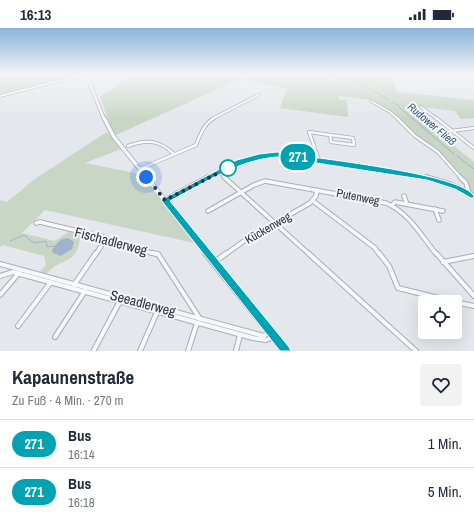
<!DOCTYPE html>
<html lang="de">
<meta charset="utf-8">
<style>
body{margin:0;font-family:"Archivo Narrow",sans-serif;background:#f2f2f3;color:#1f2937;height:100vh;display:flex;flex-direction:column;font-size:15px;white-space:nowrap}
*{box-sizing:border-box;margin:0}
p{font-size:13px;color:#747a83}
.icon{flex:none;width:22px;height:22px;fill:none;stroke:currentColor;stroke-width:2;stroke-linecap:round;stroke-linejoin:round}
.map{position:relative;height:323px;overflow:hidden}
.details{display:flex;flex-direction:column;background:#fff;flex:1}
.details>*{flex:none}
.badge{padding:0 8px;border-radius:13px;font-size:14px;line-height:26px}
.fabs{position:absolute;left:418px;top:267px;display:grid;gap:8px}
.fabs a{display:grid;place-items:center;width:44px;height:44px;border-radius:4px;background:#fff;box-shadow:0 4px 16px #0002;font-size:20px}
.you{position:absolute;width:20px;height:20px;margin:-10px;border:3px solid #fff;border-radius:50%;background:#1a73e8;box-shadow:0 0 0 6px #1a73e833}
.map>.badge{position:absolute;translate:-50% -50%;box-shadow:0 0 0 2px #fff}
.round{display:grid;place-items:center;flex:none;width:42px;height:42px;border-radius:4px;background:#f2f2f3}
.headline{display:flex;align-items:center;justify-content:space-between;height:68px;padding:0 12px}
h1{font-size:19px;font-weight:800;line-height:30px}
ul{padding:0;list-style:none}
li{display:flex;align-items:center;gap:12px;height:48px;padding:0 12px;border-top:1px solid #e0e1e3}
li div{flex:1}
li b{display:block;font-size:15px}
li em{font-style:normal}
li .badge{min-width:44px;font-weight:700;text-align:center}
.status{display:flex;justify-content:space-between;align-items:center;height:28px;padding:0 20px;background:#fff;direction:ltr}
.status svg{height:11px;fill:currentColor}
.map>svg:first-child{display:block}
</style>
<div class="status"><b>16:13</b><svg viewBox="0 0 49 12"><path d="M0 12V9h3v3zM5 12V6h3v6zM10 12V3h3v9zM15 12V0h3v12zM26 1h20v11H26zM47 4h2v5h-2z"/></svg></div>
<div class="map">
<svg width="474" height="323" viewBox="0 0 474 323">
<rect width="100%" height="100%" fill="#e4e7ec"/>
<g fill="#c9d6c5">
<path d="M0,46H84L0,68Z"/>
<path d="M133,46H322L332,54L339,55L329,46H391L397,64L474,72V90L461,91L455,83L422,79L407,80L474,134V167L445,130L435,120L419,110L393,86L370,72L339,68V71L347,72L348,89L280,80L286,61L240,51L116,107L111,99L100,69Z"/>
<path d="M107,104L121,121L85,135L140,146L194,215L45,182L22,205L55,213L70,203L80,206C79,240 58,228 46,247L39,245L46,237L44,228L3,217L0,219V177L2,175L0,176V172L7,174L36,150Z"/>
</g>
<path fill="#9fb4cc" d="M68,210L74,214L72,221L61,228L53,225L52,223C55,216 61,210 68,210Z"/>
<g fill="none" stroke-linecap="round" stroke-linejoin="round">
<g stroke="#9fb4cc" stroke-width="1">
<path d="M327,46L338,55"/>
<path d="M342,46H348"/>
<path d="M348,46L370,61"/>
<path d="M372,62L389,72"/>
<path d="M393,74L399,78"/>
<path d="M399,79L454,126"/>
<path d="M457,128L474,141"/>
<path d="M10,213L24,207L34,215L46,213L47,219L55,218"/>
</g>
<defs>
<g id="minor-far3">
<path d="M0,68L86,46"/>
<path d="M371,73L390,84L398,91"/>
<path d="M421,79L437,91"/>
<path d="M212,91L258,67"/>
</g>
<g id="minor-far2">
<path d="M397,90L415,108L438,124L461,150"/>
<path d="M436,90L474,120"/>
<path d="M451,103L474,100"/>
<path d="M309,104L330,107"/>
<path d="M309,104L319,132"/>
<path d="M330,107L353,110L354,117L331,114Z"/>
<path d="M128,118C147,111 159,112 174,126"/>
<path d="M140,141L196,117C200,107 204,96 214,90"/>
<path d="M219,144L226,150"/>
<path d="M206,150L247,132L277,127L430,150"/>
</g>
<g id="minor-far1">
<path d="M224,149L309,226"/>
<path d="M426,149L450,156L474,168"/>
<path d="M460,149L466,155L469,165"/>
<path d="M404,168L407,176"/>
<path d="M165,172L208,149"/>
<path d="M313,173L375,220L379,226"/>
<path d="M392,177L395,174L443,183"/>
<path d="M435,181L439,192"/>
<path d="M208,183L254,157L265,153L386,175C409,185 421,207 436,226"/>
<path d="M36,195L40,194L103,209L106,213L156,226"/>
<path d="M96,226L105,212"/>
<path d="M226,226L244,213L310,175L316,168L317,162"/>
</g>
<g id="minor">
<path d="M152,225L158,226L200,291"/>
<path d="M308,225L416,323"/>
<path d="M379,225L389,238L398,260L455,274"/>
<path d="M436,225L474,268"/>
<path d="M214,234L227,225"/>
<path d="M443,234L474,228"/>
<path d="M0,236L260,307L264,308L269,304"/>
<path d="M0,248L13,244L253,310L266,312L274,309"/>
<path d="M74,257L96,225"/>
<path d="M0,267L19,245"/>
<path d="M455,274L474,278"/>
<path d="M18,298L51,254"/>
<path d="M55,309L85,263"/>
<path d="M94,322L120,273"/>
<path d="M140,323L157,284"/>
<path d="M188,323L197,295"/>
<path d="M236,323L240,307"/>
</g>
<path id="tertiary-far3" d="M86,46L104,91"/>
<path id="tertiary-far2" d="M104,90L114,109L147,150"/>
<path id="tertiary-far1" d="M146,149L207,226"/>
<path id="tertiary" d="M206,225L285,323"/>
</defs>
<use href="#minor-far3" stroke="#a9aeb7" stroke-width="3.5"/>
<use href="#minor-far2" stroke="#a9aeb7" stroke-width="4"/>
<use href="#minor-far1" stroke="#a9aeb7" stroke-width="5.5"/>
<use href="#minor" stroke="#a9aeb7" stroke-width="6"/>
<use href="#tertiary-far3" stroke="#a9aeb7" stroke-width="4"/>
<use href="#tertiary-far2" stroke="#a9aeb7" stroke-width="5"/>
<use href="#tertiary-far1" stroke="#a9aeb7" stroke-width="6"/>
<use href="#tertiary" stroke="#a9aeb7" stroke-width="8"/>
<use href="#minor-far3" stroke="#f7f8fa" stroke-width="2"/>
<use href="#minor-far2" stroke="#f7f8fa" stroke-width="2.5"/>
<use href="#minor-far1" stroke="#f7f8fa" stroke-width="3.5"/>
<use href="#minor" stroke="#f7f8fa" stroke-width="4"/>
<use href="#tertiary-far3" stroke="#f7f8fa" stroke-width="2.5"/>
<use href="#tertiary-far2" stroke="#f7f8fa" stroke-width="3.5"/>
<use href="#tertiary-far1" stroke="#f7f8fa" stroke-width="4.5"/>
<use href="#tertiary" stroke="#f7f8fa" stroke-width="5.5"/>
</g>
<linearGradient id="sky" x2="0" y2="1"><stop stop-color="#8bb4dd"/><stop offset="0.51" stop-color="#f3f4f6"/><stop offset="1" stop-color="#f3f4f6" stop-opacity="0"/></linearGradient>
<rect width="474" height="91" fill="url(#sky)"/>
<path fill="#00a3b4" stroke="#fff" d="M277,124C312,130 461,145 474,168V170H471L455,161L427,152L277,129C238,132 204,155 170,173L289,319L291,323H280L161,172L237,132L259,126Z"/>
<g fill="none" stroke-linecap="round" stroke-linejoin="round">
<path stroke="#2b3445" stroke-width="4" stroke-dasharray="0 7.2" d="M146,149L165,172L228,140"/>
</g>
<circle fill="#fff" stroke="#00a3b4" stroke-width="2" cx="228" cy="140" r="8"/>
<g text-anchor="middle" stroke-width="4" stroke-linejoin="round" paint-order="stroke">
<g font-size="11" font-style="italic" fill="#34527a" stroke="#f4f6f9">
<text transform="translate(432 96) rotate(40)" y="4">Rudower Fließ</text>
</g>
<g font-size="12" fill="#2b3445" stroke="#f4f6f9">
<text transform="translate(358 169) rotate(11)" y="4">Putenweg</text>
<text transform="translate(268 200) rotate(-30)" y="4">Kückenweg</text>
</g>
<g font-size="14" fill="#2b3445" stroke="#f4f6f9">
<text transform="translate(111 213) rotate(15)" y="5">Fischadlerweg</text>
<text transform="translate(143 275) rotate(15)" y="5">Seeadlerweg</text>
</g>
</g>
</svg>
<div class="fabs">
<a><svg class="icon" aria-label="locate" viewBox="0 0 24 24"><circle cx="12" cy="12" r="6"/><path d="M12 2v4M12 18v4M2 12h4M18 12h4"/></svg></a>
</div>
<div class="you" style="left:146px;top:149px"></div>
<b class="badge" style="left:298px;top:129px;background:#00a3b4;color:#fff">271</b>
</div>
<section class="details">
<div class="headline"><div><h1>Kapaunenstraße</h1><p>Zu Fuß · 4 Min. · 270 m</p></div><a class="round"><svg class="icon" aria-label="heart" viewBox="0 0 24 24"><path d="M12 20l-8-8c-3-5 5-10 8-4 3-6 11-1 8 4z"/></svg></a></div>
<ul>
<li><span class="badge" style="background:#00a3b4;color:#fff">271</span><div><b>Bus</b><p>16:14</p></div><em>1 Min.</em></li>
<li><span class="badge" style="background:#00a3b4;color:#fff">271</span><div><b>Bus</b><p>16:18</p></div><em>5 Min.</em></li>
</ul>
</section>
